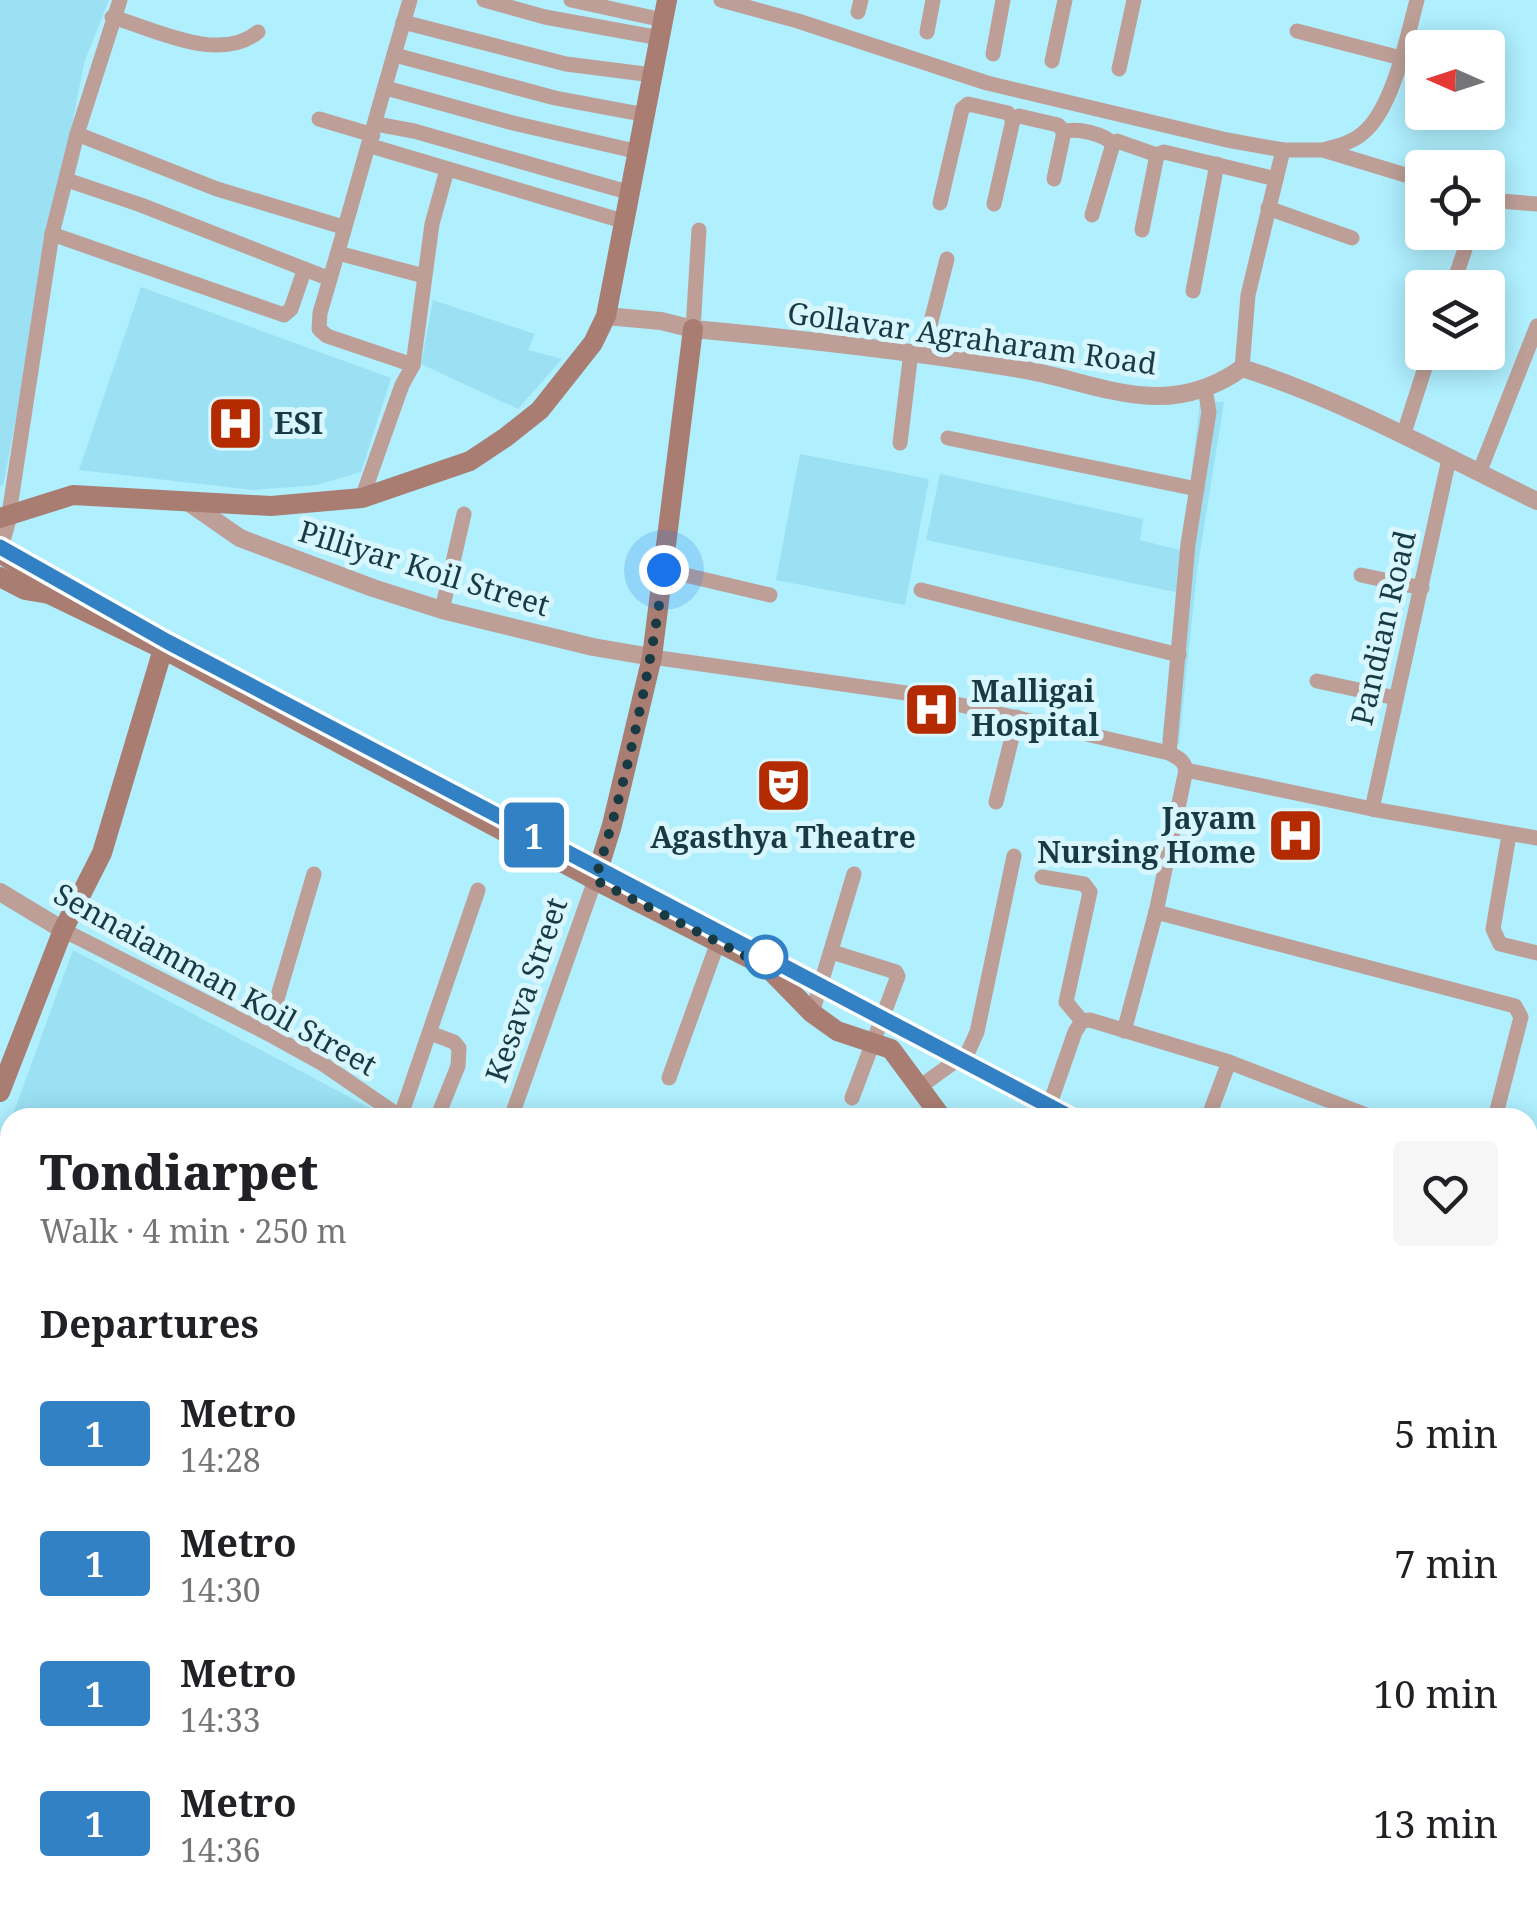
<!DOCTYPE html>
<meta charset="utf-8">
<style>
body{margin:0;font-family:"Noto Serif",serif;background:#f6f6f6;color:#202124;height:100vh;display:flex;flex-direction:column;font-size:38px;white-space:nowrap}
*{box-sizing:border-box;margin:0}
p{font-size:32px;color:#757577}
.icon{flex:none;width:55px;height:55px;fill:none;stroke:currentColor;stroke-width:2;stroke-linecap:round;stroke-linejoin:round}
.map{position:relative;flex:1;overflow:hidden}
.details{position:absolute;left:0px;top:1108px;width:1538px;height:802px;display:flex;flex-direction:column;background:#fff;border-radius:30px 30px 0 0;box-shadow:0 5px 25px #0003}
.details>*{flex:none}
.badge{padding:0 20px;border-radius:8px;font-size:35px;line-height:65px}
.needle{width:65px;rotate:273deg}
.buttons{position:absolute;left:1405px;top:30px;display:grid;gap:20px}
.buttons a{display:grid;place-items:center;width:100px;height:100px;border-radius:10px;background:#fff;box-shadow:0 5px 25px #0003;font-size:50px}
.you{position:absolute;width:50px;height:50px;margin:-25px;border:8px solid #fff;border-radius:50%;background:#1a73e8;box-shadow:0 0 0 15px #1a73e833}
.map>.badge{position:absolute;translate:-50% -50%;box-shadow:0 0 0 5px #fff}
h2{padding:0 40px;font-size:38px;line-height:90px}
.round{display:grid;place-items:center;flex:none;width:105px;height:105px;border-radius:10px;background:#f6f6f6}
.headline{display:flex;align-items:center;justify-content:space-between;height:170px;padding:0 40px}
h1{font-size:48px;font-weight:800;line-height:75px}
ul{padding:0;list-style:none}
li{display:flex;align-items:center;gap:30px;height:130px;padding:0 40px}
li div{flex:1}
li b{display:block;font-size:38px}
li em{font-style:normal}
li .badge{min-width:110px;font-weight:700;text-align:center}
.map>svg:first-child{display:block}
</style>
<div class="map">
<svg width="1537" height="1908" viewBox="0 0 1537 1908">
<rect width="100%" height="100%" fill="#afeffe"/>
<g fill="#9be1f3">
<path d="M0,0H109L84,63L3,486L0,485Z"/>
<path d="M141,287L391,378L361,472L317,485L253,490L79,470Z"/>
<path d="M433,300L535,334L528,350L562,359L518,409L421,364Z"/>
<path d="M1200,401L1224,402L1197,571L1179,744L1162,739L1180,593L926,540L940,474L1143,519L1140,540L1183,551Z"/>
<path d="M800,454L929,479L905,605L776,580Z"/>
<path d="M73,950L383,1115L382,1117H12Z"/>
<path d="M10,1123V1244L0,1240V1150Z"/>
<path d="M10,1425V1804L0,1801V1455Z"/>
<path d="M0,1842L10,1844V1900H242L276,1908H0Z"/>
<path d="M599,1900H837L834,1908H597Z"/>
</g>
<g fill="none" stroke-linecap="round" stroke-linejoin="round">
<g stroke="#bd9f97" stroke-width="15">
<path d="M410,0C379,104 351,209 320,313L319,329L327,336L413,365"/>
<path d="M484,0L545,17L660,38"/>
<path d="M571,0L663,20"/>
<path d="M721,0L798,21L987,83L1227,140L1283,150H1323L1422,180"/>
<path d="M858,12L861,0"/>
<path d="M112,17C155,29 219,64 258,32"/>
<path d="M403,22L566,64L653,75"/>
<path d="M1297,31L1401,58"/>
<path d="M927,32L933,0"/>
<path d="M993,54L1003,0"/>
<path d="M395,55L555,98L646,115"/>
<path d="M1052,61L1065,0"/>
<path d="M1119,69L1134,0"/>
<path d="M386,88L513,123L639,152"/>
<path d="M319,119L373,135"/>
<path d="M376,124L414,131L631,193"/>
<path d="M77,134L217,189L343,227"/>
<path d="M371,146L626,222"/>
<path d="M1326,149C1339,146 1353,142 1363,133C1393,109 1407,37 1417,0"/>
<path d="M1054,179L1064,132"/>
<path d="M67,180L141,205L330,279"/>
<path d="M1488,200L1537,204"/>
<path d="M940,203L962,109L968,104L1008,113L1013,120L1019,116L1058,125L1064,132C1076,127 1104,134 1113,144L1117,141L1157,155L1164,152L1276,179"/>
<path d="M994,204L1013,120"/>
<path d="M1268,208L1352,238"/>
<path d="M1092,215L1113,144"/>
<path d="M1142,230L1157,155"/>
<path d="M52,234L284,315L291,309L304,271"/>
<path d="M338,253L424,276"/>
<path d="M1452,288L1469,237"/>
<path d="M1193,291L1217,164"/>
<path d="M693,329L699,230"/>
<path d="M923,353L947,259"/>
<path d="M1242,368L1248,295L1283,150"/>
<path d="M1404,433L1430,352"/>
<path d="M948,438L1197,489"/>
<path d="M900,443L911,352"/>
<path d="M1479,473L1537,326"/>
<path d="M362,498L402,385L413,365L432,224L447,170"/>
<path d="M9,514L52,234L77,134L120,0"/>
<path d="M664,570L770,595"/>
<path d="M1361,575L1422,588"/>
<path d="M921,590L1179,655"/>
<path d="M442,610L464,514"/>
<path d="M652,657L913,694L1169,753C1178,758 1184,760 1186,770L1156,912L1124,1031"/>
<path d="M1317,681L1396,698"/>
<path d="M1169,753L1188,544L1209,412L1205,388"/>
<path d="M1186,770L1372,809L1537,838"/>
<path d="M996,802L1017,717"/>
<path d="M1372,809L1449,459"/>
<path d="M1509,835L1493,929L1500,944L1537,953"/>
<path d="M1042,877L1084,884L1090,892L1066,1002L1082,1021"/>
<path d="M1156,912L1515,1006L1521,1017L1495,1118"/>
<path d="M63,930L267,1033L323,1064L402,1118"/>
<path d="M832,952L896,972L898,976L852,1098"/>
<path d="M812,1013L854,874"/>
<path d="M267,1033L314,874"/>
<path d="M430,1033L454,1042L459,1048L458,1066L437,1118"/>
<path d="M669,1078L718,942"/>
<path d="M921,1086L968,1052L977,1032L1014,856"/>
<path d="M400,1118L478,890"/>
<path d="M511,1118L595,880"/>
<path d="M1045,1118L1075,1032L1082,1021L1090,1020L1229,1062L1374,1118"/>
<path d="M1208,1118L1229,1062"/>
<path d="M1528,1177L1537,1180"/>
<path d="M1528,1313L1537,1317"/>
<path d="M1528,1577L1537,1582"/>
<path d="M0,1814L10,1817"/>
<path d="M1528,1888L1537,1866"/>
<path d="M308,1900L339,1908"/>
<path d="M964,1900L985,1908"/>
<path d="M1102,1900L1119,1908"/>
<path d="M358,1908L360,1900"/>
<path d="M439,1908L441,1900"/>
<path d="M522,1908L524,1900"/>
<path d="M845,1908L847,1900"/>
<path d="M932,1908L935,1900"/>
<path d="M1148,1908L1152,1900"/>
<path d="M1305,1908L1310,1900"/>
<path d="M1519,1908L1522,1900"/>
</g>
<g stroke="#bd9f97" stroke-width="18">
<path d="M606,316L661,321L693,329C802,339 911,351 1020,369C1065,376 1109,395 1155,396C1185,397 1218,386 1242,368C1346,401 1439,454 1537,501"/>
<path d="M191,504L240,538L373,588L442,610L593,647L652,657"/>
<path d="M0,546L9,514"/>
<path d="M0,892L63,930"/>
</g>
<g stroke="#a97d72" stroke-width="20">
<path d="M0,518L73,495L271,506L362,498L470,461L506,437L540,410L593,343L606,316L667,0"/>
<path d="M0,553L28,571L49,594"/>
<path d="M0,577L25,590L49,594L163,649L595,880L767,967L812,1013L837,1031L891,1049L942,1118"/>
<path d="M595,880L612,825L652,657L693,329"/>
<path d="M0,1092L63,930L102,853L163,649"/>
<path d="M1528,1544L1537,1549"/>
</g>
</g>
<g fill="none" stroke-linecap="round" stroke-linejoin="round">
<defs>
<path id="line" d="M0,547L168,642L1072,1118"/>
</defs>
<use href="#line" stroke="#fff" stroke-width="22"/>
<use href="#line" stroke="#3281c4" stroke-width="15"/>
<path stroke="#183b43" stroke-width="10" stroke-dasharray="0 18" d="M664,570C650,675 627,779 595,880L767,967L766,957"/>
</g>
<defs>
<symbol id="hospital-square" viewBox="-11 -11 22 22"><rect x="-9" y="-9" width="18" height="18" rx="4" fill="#b52b00" stroke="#d8f6fe"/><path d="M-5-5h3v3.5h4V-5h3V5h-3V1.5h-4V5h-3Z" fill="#fff"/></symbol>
<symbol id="theatre-square" viewBox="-11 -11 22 22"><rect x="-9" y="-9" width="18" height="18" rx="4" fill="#b52b00" stroke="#d8f6fe"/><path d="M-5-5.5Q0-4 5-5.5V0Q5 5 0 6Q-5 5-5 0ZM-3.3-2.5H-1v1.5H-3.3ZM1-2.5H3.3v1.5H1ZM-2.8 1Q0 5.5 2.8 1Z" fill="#fff"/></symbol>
</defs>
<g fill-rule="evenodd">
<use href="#hospital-square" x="204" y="392" width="63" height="63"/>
<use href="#hospital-square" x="900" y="678" width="63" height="63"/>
<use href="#theatre-square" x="752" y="754" width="63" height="63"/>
<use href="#hospital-square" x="1264" y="804" width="63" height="63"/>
</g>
<circle fill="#fff" stroke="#3281c4" stroke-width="5" cx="766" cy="957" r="20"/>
<g text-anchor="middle" stroke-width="10" stroke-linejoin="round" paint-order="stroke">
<g font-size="30" fill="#183b43" stroke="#d8f6fe">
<text transform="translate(972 339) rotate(8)" y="10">Gollavar Agraharam Road</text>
<text transform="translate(424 569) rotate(17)" y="10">Pilliyar Koil Street</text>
<text transform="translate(1384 628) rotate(-77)" y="10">Pandian Road</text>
<text transform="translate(215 980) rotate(29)" y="10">Sennaiamman Koil Street</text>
<text transform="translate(527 990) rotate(-71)" y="10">Kesava Street</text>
</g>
<g font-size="30" font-weight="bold" fill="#183b43" stroke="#d8f6fe" text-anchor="start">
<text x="274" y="434">ESI</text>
<text x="971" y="702">Malligai<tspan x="971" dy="34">Hospital</tspan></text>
<text x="1256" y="829" text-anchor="end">Jayam<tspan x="1256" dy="34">Nursing Home</tspan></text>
<text x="783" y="848" text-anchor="middle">Agasthya Theatre</text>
</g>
</g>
</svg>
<div class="buttons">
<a><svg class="needle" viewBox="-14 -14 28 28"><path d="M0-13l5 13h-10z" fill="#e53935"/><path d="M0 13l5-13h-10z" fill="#757577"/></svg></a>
<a><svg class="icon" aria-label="locate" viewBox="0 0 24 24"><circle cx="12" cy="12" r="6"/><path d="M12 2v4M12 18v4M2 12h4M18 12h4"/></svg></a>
<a><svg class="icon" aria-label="layers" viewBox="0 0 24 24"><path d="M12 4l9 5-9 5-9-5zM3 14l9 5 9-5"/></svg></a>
</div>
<div class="you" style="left:664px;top:570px"></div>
<b class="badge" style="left:534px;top:835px;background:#3281c4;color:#fff">1</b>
<section class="details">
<div class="headline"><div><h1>Tondiarpet</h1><p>Walk · 4 min · 250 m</p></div><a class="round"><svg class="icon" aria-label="heart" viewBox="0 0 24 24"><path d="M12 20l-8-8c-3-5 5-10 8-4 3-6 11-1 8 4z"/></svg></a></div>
<h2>Departures</h2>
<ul>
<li><span class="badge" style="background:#3281c4;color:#fff">1</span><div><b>Metro</b><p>14:28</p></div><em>5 min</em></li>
<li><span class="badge" style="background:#3281c4;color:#fff">1</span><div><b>Metro</b><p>14:30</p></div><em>7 min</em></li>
<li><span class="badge" style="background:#3281c4;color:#fff">1</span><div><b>Metro</b><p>14:33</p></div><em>10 min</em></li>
<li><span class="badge" style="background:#3281c4;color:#fff">1</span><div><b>Metro</b><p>14:36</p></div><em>13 min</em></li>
</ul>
</section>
</div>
